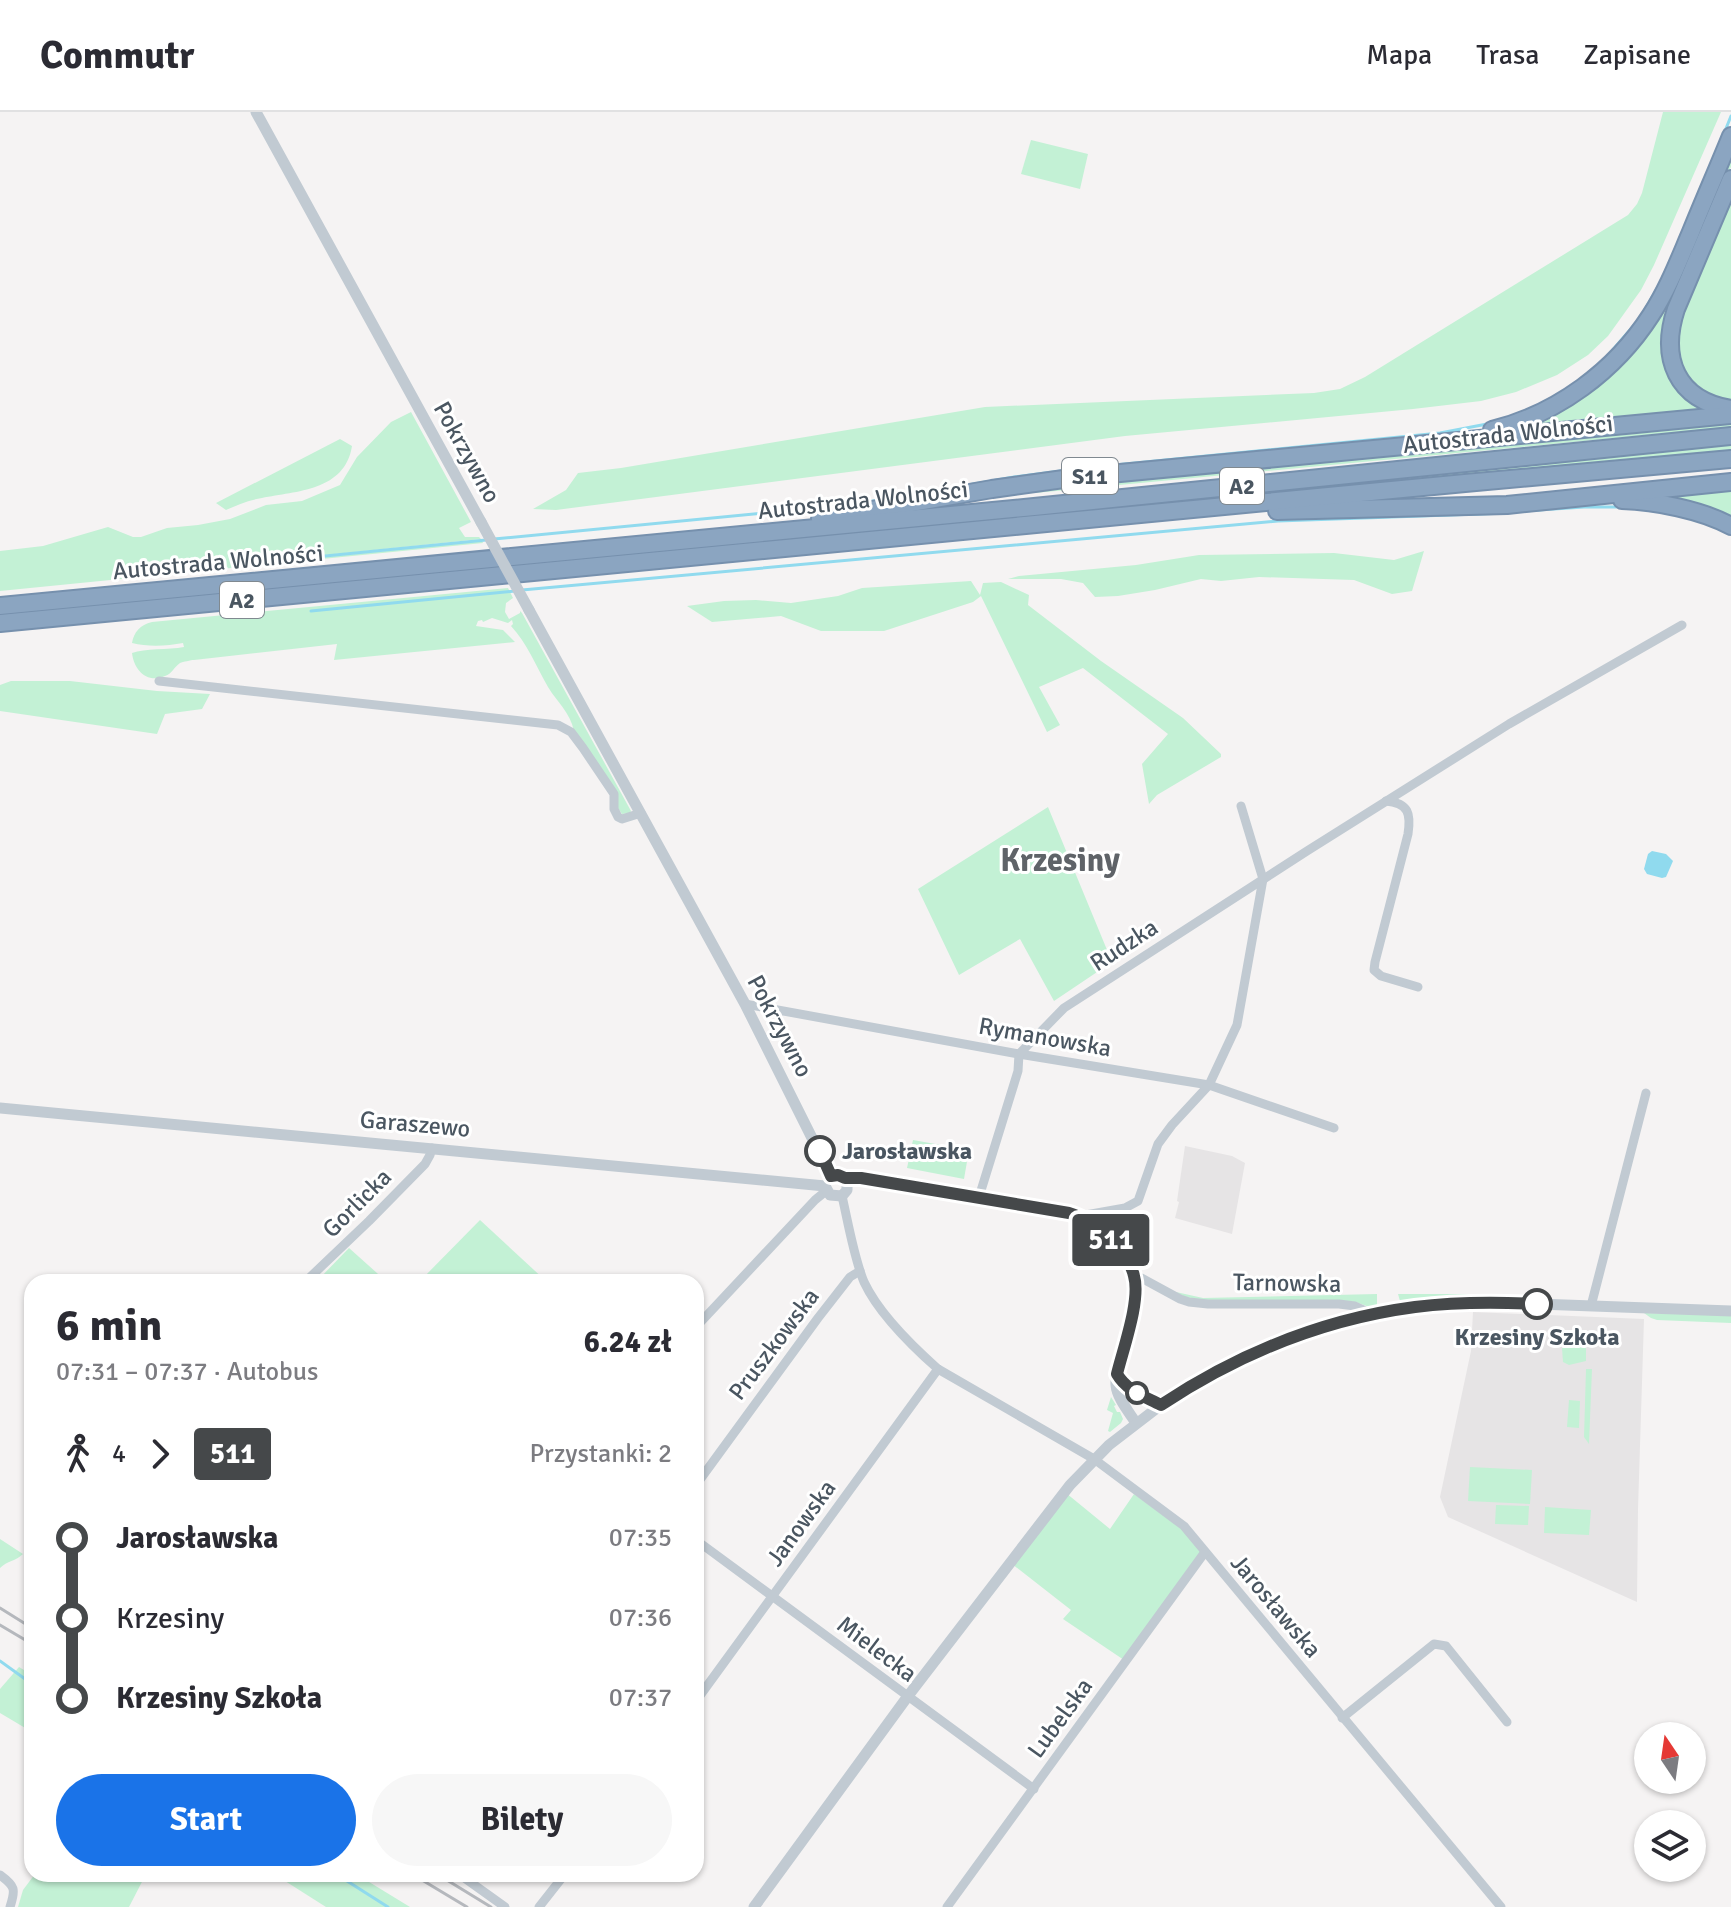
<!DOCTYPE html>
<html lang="pl">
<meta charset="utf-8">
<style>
body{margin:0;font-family:Signika,sans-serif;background:#f7f7f7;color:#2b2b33;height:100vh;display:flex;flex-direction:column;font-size:30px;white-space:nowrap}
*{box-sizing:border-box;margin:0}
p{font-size:26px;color:#7c7c81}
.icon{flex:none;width:44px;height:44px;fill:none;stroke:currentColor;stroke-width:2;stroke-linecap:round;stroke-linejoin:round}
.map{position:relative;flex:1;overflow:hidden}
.details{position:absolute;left:24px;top:1162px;width:680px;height:608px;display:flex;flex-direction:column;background:#fff;border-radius:24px;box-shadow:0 2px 6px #0004}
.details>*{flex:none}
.badge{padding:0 16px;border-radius:6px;font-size:28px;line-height:52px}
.needle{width:52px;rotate:347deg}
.fabs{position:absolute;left:1634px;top:1610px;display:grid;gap:16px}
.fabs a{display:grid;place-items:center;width:72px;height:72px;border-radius:50%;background:#fff;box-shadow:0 2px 6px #0004;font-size:40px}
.map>.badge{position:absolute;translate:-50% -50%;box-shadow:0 0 0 4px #fff}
.legs{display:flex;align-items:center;gap:12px;height:88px;padding:0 32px;font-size:26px}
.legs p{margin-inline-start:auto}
.head{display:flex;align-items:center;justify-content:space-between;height:136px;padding:0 32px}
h1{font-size:44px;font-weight:800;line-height:60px}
.cta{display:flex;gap:16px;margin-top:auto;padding:16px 32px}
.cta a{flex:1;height:92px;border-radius:48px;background:#1a73e8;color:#fff;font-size:32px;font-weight:800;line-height:92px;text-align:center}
.cta a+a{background:#f7f7f7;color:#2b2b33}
ul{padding:0 32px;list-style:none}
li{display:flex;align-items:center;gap:28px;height:80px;font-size:30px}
li i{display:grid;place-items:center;width:12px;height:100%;margin:0 10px;background:currentColor}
li i::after{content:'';width:20px;height:20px;margin:-10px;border:6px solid;border-radius:50%;background:#fff}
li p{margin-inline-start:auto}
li:first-child i{background:linear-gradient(#0000 50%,currentColor 0)}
li:last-child i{background:linear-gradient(currentColor 50%,#0000 0)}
header{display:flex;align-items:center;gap:48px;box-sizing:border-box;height:112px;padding:0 40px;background:#fff;border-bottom:2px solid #e1e1e2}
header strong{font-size:38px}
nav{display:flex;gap:44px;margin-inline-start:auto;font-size:28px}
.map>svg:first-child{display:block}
</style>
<header>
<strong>Commutr</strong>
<nav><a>Mapa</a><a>Trasa</a><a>Zapisane</a></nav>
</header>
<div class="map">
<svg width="1731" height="1795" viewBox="0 0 1731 1795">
<rect width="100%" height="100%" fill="#f5f3f3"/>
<g fill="#e6e4e5">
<path d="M1185,1034L1232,1044L1245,1051L1232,1122L1175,1106L1179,1090L1177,1089Z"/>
<path d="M1473,1200L1644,1207L1638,1397L1637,1490L1448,1405L1440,1385L1471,1239Z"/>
</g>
<g fill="#c3f1d5">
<path d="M1663,0H1721L1654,153L1641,178L1608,224L1588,243L1557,263L1516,280L1481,289L1413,297L1125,324L556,398L533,397L566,378L578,361L621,356L985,295L1314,281L1340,277L1365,265L1628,103L1637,92L1642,81Z"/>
<path d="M1031,28L1088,42L1080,77L1021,62Z"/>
<path d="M1731,35V55L1723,71L1664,241L1714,300L1502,320L1621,247Z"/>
<path d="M1731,87V288C1681,278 1671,245 1684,199Z"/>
<path d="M411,300L471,410L459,416L465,425H479L481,427L306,445L305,447L482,429L483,431L0,479V439L43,434L108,415L133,425H141L167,416L198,413L230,407L266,393L302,389L340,373L357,345L391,310Z"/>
<path d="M1731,308V315L1035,381L1034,376Z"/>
<path d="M340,327L352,334C345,379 296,379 262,386C249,388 237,393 226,398L216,391Z"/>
<path d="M1731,330V342L519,455L518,451Z"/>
<path d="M1731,375V410L1647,383Z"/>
<path d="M1424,439L1412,479L1392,482L1354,468L1259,465L1221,469L1201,467L1155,478L1118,484L1095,485L1083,471L1061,467H1008L1019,464L1136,453L1199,443L1334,441L1394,448Z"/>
<path d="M971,469L980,483L983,471L1001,470L1029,483L1028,493L1101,549L1183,606L1221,642V645L1157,683L1149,692L1142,652L1168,622L1083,556L1039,575L1060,613L1047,620L981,484L973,490L884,519H821L781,504L712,510L687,494L724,489L756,488L791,491L838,484L862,476Z"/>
<path d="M508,476L513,486L506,491L505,500L509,507L520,501V499L522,501L631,699L630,701L622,702L618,696L617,680L574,619C570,600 557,590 548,575C536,554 527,531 511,514L513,512L512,508L508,511L492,506L483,510L482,508L478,509L476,514L503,518L515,530L334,548L337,532L194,548C191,548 183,550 180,551C174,555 172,562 165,564C147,572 134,558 132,541C145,536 168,538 184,535L183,531C167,534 148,535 132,531C134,520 140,513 152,510Z"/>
<path d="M11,569H70L157,579L210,582L202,597L165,602L157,622L0,599V573Z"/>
<path d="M1048,695L1112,850L1054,889L1020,827L959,863L918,777Z"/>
<path d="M913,1028L969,1038L964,1067L907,1056Z"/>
<path d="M480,1108L547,1170H419Z"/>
<path d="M349,1136L387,1170H316Z"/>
<path d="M1176,1180L1203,1186L1377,1182V1193L1369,1195L1356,1190L1202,1188L1185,1185Z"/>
<path d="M1398,1182H1483L1400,1189Z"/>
<path d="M1644,1201L1731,1203V1211L1657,1208L1651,1206Z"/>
<path d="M1586,1235V1249L1569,1253L1563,1250L1562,1236Z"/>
<path d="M1586,1257H1592L1589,1332L1584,1325Z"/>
<path d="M1111,1285L1116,1293L1114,1294L1117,1300H1120L1123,1307L1121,1311L1110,1320L1108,1319L1113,1301L1107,1298Z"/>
<path d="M1569,1288L1580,1289L1579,1316L1567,1315Z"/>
<path d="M1470,1355L1532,1358L1530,1392L1468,1389Z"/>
<path d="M1066,1381L1110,1417L1134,1382L1182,1417L1203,1440L1124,1548L1063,1507L1071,1498L1012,1452Z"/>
<path d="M1496,1393L1529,1394L1528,1413L1495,1412Z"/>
<path d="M1545,1395L1591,1398L1589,1423L1544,1421Z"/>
<path d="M0,1427L23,1442C16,1449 7,1449 0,1456Z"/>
<path d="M19,1555L32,1563V1620L0,1601V1577Z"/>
<path d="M35,1762H146L129,1795H18L23,1778Z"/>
<path d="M274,1762H356L410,1795H326Z"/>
</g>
<path fill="#90daee" d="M1652,739L1666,742L1673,749L1666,765L1662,766L1647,762L1644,757L1648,742Z"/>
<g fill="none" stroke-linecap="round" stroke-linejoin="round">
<g stroke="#90daee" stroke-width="3">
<path d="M1725,19L1731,4"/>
<path d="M1643,201L1659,173"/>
<path d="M1610,241L1636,211"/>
<path d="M1054,376L1102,371"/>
<path d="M939,378L1014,365L1084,356L1440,321L1487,312"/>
<path d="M1523,399L1584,395H1619"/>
<path d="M494,427L848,393L923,381"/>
<path d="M305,446L486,428"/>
<path d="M522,478L1278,409L1507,401"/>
<path d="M311,499L515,479"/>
<path d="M0,1549L32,1572"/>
<path d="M336,1762L388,1795"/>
</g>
<defs>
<g id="motorway">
<path d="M1731,67L1676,197C1660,246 1676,288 1731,297"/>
<path d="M1492,318C1557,302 1615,259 1651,203C1668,177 1679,148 1691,120C1704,88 1718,56 1731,24"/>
<path d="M1622,388C1655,389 1702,398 1731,414"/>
<path d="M1277,399L1507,393L1731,370"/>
<path d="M820,407L992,377L1078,365L1731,303"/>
<path d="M0,494L1034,395L1731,324"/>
<path d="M0,511L1465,371L1731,347"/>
</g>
</defs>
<use href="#motorway" stroke="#7690ad" stroke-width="20"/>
<g stroke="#c1cad2" stroke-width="9">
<path d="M159,569L558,613L571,620L583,636L614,682V697L618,705L622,707L641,701"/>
<path d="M1386,689C1409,691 1411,702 1408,722L1375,850L1374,858L1381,864L1418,875"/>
<path d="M745,892L1019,942L1209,973L1334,1016"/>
<path d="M842,1084C848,1110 854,1146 864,1170C879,1202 912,1234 938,1257L1094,1347L1184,1414L1501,1795"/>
<path d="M979,1085L1018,959L1019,942L1064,896L1307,739L1509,612L1682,513"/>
<path d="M1080,1104L1125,1096L1138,1089L1158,1032L1172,1013L1209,973L1237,913L1263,767L1241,694"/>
<path d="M1134,1162L1180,1187L1189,1190L1208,1192H1339L1355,1194L1372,1202"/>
<path d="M305,1170L369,1109L425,1052L430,1043L432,1036"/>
<path d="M1591,1194L1646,981"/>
<path d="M696,1215L815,1088L826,1079"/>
<path d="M696,1373L818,1206L850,1165L860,1159"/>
<path d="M696,1428L1034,1677"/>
<path d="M696,1589L938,1257"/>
<path d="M1342,1606L1434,1532L1446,1534L1507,1610"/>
<path d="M459,1762L505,1795"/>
<path d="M0,1763C15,1774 16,1777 10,1795"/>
<path d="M539,1795L565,1762"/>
<path d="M947,1795L1205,1440"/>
</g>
<g stroke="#c1cad2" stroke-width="11">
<path d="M256,0L481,410"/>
<path d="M529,498L745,892L831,1064"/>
<path d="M0,996L825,1074"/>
<path d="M831,1064L838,1063L845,1066H861L1069,1101C1088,1107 1102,1118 1115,1132C1148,1168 1132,1201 1122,1243C1120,1252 1115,1263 1116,1273C1117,1286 1129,1300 1136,1311"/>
<path d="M825,1074L830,1083L842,1084L847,1078V1070L845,1066"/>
<path d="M1117,1262C1127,1279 1144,1284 1161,1293"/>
<path d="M754,1795L908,1584L1070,1373L1109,1333L1161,1293L1192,1273L1239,1248L1293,1225L1352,1207L1415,1195L1510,1191L1731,1199"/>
</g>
<use href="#motorway" stroke="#8ba5c1" stroke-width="16"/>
<g stroke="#b5b8bd" stroke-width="3">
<path d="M0,1496L32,1516"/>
<path d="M0,1513L32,1532"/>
<path d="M412,1762L467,1795"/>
<path d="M437,1762L491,1795"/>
</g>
<path stroke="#c1cad2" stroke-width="11" d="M481,410L529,498"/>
</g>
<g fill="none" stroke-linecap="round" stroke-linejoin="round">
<defs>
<path id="line-1" d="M820,1039L831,1064L838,1063L845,1066H861L1069,1101C1086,1106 1098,1116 1111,1128C1121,1138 1131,1150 1134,1164C1141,1188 1123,1237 1117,1262C1127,1279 1144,1284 1161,1293C1238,1242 1324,1207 1415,1195C1455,1190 1497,1190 1537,1192"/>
</defs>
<use href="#line-1" stroke="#fff" stroke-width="18"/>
<use href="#line-1" stroke="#45484a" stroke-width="12"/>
</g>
<g fill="#fff" stroke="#45484a" stroke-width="4">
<circle cx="820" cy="1039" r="14"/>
<circle cx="1537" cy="1192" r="14"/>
<circle cx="1137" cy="1281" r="10"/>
</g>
<g text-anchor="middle" stroke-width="6" stroke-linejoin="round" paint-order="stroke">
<g fill="#fff" stroke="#808990" stroke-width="2">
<rect x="1062" y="346" width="56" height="36" rx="6"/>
<rect x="1220" y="356" width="44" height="36" rx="6"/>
<rect x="220" y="470" width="44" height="36" rx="6"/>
</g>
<g font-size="22" font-weight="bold" fill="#4a5661">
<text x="1090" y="372">S11</text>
<text x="1242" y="382">A2</text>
<text x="242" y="496">A2</text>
</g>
<g font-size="24" fill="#4a5661" stroke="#fff">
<text transform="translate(1508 322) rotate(-6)" y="8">Autostrada Wolności</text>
<text transform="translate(467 340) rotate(61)" y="8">Pokrzywno</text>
<text transform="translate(863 388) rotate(-6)" y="8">Autostrada Wolności</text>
<text transform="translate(218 450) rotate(-5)" y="8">Autostrada Wolności</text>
<text transform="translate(1124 833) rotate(-33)" y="8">Rudzka</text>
<text transform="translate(780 914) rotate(62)" y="8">Pokrzywno</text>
<text transform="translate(1045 925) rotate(10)" y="8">Rymanowska</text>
<text transform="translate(415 1012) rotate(5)" y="8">Garaszewo</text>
<text transform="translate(357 1091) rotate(-45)" y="8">Gorlicka</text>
<text transform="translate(1287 1171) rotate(1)" y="8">Tarnowska</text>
<text transform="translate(774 1232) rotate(-53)" y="8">Pruszkowska</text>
<text transform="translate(801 1411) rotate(-54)" y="8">Janowska</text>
<text transform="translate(1276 1494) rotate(50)" y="8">Jarosławska</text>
<text transform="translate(877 1537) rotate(37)" y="8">Mielecka</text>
<text transform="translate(1060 1606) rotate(-54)" y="8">Lubelska</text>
</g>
<g font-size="24" font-weight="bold" fill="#4a5661" stroke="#fff" text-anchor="start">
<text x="842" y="1047">Jarosławska</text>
<text x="1537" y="1233" text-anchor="middle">Krzesiny Szkoła</text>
</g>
<g font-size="32" font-weight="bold" fill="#5f6368" stroke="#fff">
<text x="1060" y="759">Krzesiny</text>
</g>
</g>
</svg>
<div class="fabs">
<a><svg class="needle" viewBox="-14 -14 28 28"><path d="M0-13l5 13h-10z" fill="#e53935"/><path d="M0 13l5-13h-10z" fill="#7c7c81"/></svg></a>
<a><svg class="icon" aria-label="layers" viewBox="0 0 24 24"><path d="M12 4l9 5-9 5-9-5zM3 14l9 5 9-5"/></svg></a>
</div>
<b class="badge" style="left:1111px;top:1128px;background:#45484a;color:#fff">511</b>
<section class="details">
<div class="head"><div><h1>6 min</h1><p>07:31 – 07:37 · Autobus</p></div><b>6.24 zł</b></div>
<div class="legs"><svg class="icon" aria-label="walk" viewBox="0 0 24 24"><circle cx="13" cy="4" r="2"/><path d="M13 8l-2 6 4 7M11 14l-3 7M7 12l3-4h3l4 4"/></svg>4<svg class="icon" aria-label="forward" viewBox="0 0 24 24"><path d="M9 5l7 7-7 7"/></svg><b class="badge" style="background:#45484a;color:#fff">511</b><p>Przystanki: 2</p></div>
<ul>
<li><i style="color:#45484a"></i><b>Jarosławska</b><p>07:35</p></li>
<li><i style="color:#45484a"></i><span>Krzesiny</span><p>07:36</p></li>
<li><i style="color:#45484a"></i><b>Krzesiny Szkoła</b><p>07:37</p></li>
</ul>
<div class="cta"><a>Start</a><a>Bilety</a></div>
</section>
</div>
